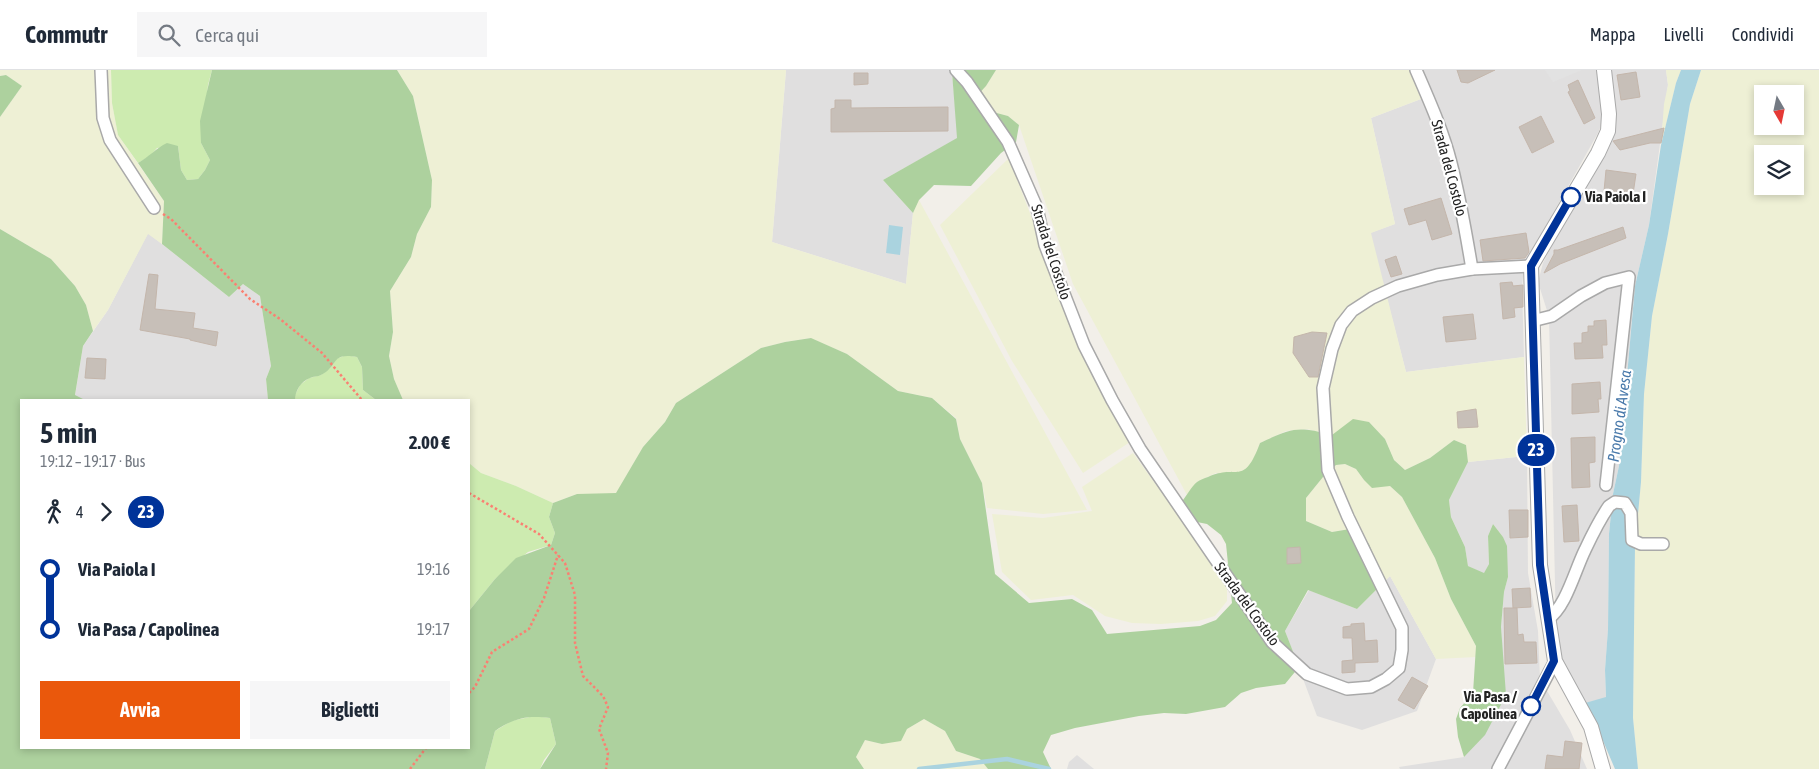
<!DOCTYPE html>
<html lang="it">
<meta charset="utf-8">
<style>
body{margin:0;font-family:"Asap Condensed",sans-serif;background:#f6f6f7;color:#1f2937;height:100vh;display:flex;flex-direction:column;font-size:19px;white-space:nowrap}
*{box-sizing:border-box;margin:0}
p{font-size:16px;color:#747a83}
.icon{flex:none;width:28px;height:28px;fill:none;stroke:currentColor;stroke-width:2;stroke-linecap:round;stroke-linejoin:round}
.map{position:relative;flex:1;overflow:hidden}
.sheet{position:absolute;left:20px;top:329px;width:450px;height:350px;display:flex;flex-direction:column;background:#fff;border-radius:0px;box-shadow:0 2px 8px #0003}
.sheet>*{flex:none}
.badge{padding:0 10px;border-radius:16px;font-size:18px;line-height:32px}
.needle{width:32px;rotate:171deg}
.tools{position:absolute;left:1754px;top:15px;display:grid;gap:10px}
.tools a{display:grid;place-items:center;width:50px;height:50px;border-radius:0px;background:#fff;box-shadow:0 2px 8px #0003;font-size:25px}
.map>.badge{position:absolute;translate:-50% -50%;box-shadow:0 0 0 2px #fff}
.legs{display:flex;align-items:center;gap:8px;height:55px;padding:0 20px;font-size:16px}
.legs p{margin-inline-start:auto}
.summary{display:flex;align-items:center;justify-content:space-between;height:85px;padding:0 20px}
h1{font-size:28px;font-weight:700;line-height:38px}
.cta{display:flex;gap:10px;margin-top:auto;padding:10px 20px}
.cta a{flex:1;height:58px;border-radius:0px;background:#ea580c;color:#fff;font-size:20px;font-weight:700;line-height:58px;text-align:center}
.cta a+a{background:#f6f6f7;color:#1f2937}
ul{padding:0 20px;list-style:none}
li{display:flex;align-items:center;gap:18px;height:60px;font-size:19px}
li i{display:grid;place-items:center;width:8px;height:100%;margin:0 6px;background:currentColor}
li i::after{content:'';width:12px;height:12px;margin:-6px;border:4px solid;border-radius:50%;background:#fff}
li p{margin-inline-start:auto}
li:first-child i{background:linear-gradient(#0000 50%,currentColor 0)}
li:last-child i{background:linear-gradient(currentColor 50%,#0000 0)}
header{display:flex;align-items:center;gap:30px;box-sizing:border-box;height:70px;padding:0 25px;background:#fff;border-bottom:1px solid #e0e1e3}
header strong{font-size:24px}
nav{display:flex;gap:28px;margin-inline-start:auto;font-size:18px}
.search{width:350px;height:45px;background:#f6f6f7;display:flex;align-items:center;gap:12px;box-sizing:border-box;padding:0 18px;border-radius:0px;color:#747a83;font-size:19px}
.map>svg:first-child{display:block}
</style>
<header>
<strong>Commutr</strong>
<div class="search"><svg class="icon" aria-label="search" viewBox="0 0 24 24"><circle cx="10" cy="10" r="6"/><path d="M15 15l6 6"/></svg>Cerca qui</div>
<nav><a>Mappa</a><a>Livelli</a><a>Condividi</a></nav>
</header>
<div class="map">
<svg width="1819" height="699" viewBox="0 0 1819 699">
<rect width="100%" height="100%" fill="#f2efe9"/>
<g fill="#e0dfdf">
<path d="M786,0H950L952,2L958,68L883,110L913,143L906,214L772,172Z"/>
<path d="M1410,0H1597L1603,51L1598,63L1533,179L1524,198L1522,216L1524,287L1406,302L1370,163L1395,154L1371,48L1421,29Z"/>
<path d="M1611,0H1666L1668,15L1649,155L1635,216L1619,396L1613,424L1609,464L1608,559L1605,600L1606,628L1585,633L1563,598L1556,558L1549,247L1538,212L1543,193L1556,168L1607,79L1614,62L1616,49Z"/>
<path d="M148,163L229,227L243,214L260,226L271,296L266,309L268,330H85L75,326L83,276L108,240Z"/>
<path d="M1527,386L1528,503L1538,561L1540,609L1570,660L1587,699H1400L1399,697L1464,687L1502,585L1501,557L1504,522L1508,507L1503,467L1493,454L1488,466L1489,494L1484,504L1468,496L1465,477L1451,447L1449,430L1468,392Z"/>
<path d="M1390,506L1436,589L1417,641L1362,660L1317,646L1285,561L1309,520L1357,539Z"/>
<path d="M1077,685L1094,699H1067L1069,692Z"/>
</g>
<g fill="#eef0d5" fill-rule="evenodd">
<path d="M0,0H111L112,33L118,65L164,131L162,174L148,164L108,240L93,261L86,235L75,216L51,189L0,159V47L22,16L6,5L0,6Z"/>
<path d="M397,0H786L772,172L906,214L913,143L919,130L1087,440L1043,444L987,438L982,413L960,369L956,348L932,328L898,321L847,284L810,268L785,272L761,278L676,333L665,352L643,377L616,424H577L553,433L516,416L481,403L469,393V330H403L394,309L389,286L393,262L390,221L411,187L417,164L431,137L432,110L413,26Z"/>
<path d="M996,0H1410L1421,29L1371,48L1395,154L1371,163L1406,302L1524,287L1527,386L1468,392L1466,375L1454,370L1430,388L1405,400L1394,390L1385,369L1369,352L1332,365L1307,359L1286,361L1260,373L1255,387L1247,399L1237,403H1216L1197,412L1187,425L1073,214L1019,55L1008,46L978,38L973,30L986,16Z"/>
<path d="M1666,0H1681L1676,13L1661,75L1664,34L1668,15Z"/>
<path d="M1701,0H1819V699H1638L1633,648L1635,476L1641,412L1644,324L1652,246L1668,164L1690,34ZM1762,24H1795V56H1762ZM1762,84H1795V116H1762Z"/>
<path d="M1009,88L1091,304L1130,372L1083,403L1012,291L940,155Z"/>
<path d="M1133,383L1227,513V531L1215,546L1198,551L1161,554L1132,553L1105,546L1073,525L1031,530L1002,502L992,444L1043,448L1092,441L1082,417Z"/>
<path d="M1345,394L1356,399L1364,410L1390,416L1402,427L1435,488L1451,529L1476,576V587L1436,589L1390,506L1380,516L1350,459L1332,462L1306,451V428L1323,407L1336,395Z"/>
<path d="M924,649L945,661L956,681L980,689L988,699H864L856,687L865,670L882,674Z"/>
</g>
<g fill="#cdebb0">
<path d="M111,0H212L208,15L201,73L210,90L205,100L198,109L187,110L181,100L178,76L157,78L150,86L138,93L118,65L112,33Z"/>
<path d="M346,285L357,287L362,297L363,320L376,330H295V325L300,315L309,308L321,305L330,298L336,289Z"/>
<path d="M469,393L481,403L516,416L553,433L549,447L555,463L551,475L528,482L495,509L469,541Z"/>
<path d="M534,646L550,648L556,674L544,690L540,699H485L495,661L511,651Z"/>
</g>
<g fill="#add19e">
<path d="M212,0H397L413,26L432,110L431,137L417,164L411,187L390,221L393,262L389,286L394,309L403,330H376L363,320L362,297L357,287C330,282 339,296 321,305C318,307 313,306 310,308C301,311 295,321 295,330H268L266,309L271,296L260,226L243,214L229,227L162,174L164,131L138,93C149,87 156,78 167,73L178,76L181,100L187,110L198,109L205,100L210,90L201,73L200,51Z"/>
<path d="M950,0H996L986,16L973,30L978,38L1008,46L1019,55L1016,72L1001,83L971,116L934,115L919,130L913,143L883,110L957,68L952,2Z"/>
<path d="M6,5L22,16L0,47V6Z"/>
<path d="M0,159L51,189L75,216L86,235L93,261L83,276L75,325L85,330H21V678H469V541L495,509L516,488L551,475L555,463L549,447L553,433L577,424L616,423L643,377L665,352L676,333L761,278L785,272L811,268L847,284L898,321L932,328L956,349L960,369L982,413L995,504L1029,533L1072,529L1092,540L1107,564L1200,556L1216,550L1232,533L1226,474L1221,465L1207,454L1187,450L1180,434C1186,427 1191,417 1197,412C1200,410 1204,408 1208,407C1238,393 1243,418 1260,373C1292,358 1297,356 1332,365L1353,349L1369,352L1385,369L1394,390L1405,400L1430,388L1454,370L1466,375L1468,392L1449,430L1451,447L1465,477L1468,496L1484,503L1489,494L1488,466L1493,454L1503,467L1507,476L1508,507L1504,522L1501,557L1506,625L1485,665L1464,687L1458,667L1456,649L1460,638L1473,623L1476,576L1451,529L1435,488L1402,427L1390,416L1372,418L1364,410L1356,399L1345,394L1336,395L1323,407L1306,428V451L1332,462L1350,459L1369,474L1375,489L1380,516L1357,539L1308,520L1285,561L1299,597L1285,614L1256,618L1241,623L1225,637L1186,644L1164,643L1139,646L1075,658L1051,665L1043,682L1051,699H988L980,689L956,681L945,661L924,649L907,659L901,671L882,674L865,670L856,687L864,699H540L556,674L550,648C527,645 514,648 495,661L485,699H0Z"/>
</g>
<path fill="#e2e2e2" d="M1545,0H1582L1553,12Z"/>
<g fill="#aad3df">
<path d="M1681,0H1701L1690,34L1668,164L1652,246L1644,324L1641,412L1635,476L1633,648L1638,699H1615L1595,652L1585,633L1606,627L1605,600L1608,559L1609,464L1613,424L1619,396L1635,216L1649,155L1661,75L1676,13Z"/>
<path d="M889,155L903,157L900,185L886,183Z"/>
</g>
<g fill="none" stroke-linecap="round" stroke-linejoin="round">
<path stroke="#aad3df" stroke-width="4.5" d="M919,699L1007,689L1049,699"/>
</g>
<g fill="#c7bfb8" stroke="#c4b6ab">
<path d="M1457,0H1495L1468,13L1461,12Z"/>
<path d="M1636,2L1640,27L1621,30L1617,5Z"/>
<path d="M854,3H868V14L854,15Z"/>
<path d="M1578,10L1595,48L1584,54L1568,22L1570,21L1568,15Z"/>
<path d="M835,30H851V38L948,37V61L831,62V39L835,38Z"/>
<path d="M1541,46L1554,72L1532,83L1519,57Z"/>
<path d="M1664,58L1661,73H1650L1620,80L1613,71Z"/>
<path d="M1606,100L1636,104L1633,124L1604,121Z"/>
<path d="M1441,128L1452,164L1432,170L1426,150L1409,155L1404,139Z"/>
<path d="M1623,157L1626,168L1560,194L1544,203L1554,184V180H1558Z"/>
<path d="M1526,163L1529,182L1525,188L1483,191L1480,170Z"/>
<path d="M1396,186L1402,204L1391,207L1385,190Z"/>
<path d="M149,204L158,205L155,239L195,243L193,258L218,262L216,276L190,270V269L140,260Z"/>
<path d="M1512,212L1513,216L1523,215V237L1514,238L1515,247L1503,249L1500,213Z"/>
<path d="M1473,244L1476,269L1446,272L1443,247Z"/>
<path d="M1606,250L1607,275H1602L1603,288L1575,289L1574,273H1582V263L1588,262V256H1594V251Z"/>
<path d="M1312,262L1327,263L1318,307H1309L1293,283L1294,267Z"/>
<path d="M87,288L106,289L105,309L85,308Z"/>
<path d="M1600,312L1601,329H1598L1599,342L1572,344V314Z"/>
<path d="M1476,339L1478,357L1458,358L1457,342Z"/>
<path d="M1595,367V392L1589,393L1590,417L1572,418L1571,368Z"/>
<path d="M1577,435L1579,471L1564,472L1562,436Z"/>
<path d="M1509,440H1528V467L1510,468Z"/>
<path d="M1300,477L1301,493L1287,494V478Z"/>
<path d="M1530,518L1531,537L1513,538L1512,519Z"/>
<path d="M1504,538H1517L1518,565L1523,564L1524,572H1536L1537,593L1505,594Z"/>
<path d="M1364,553L1365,571L1377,570L1378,592L1355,593V602L1342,603V591L1353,590L1352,568H1343V557L1351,556V554Z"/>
<path d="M1412,607L1428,616L1414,639L1398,630Z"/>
<path d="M1565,671L1582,673L1579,699H1545L1547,685L1563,687Z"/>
</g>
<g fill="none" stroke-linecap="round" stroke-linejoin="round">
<defs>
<g id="minor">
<path d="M101,0L103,48L110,70L154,138"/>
<path d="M956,0L967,12L1008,72L1037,138L1045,175L1084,275L1112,330L1140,379L1272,572L1307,604L1347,619L1371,617L1386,609L1399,598L1402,580V558L1348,447L1328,400L1323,318L1332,279L1341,255L1352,241L1372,228L1398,216L1437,205L1472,199L1531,196"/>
<path d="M1416,0C1429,30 1443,61 1451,93C1460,128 1466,163 1472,199"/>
<path d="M1532,251L1552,246L1581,226L1605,213L1629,207L1606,415"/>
<path d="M1548,549C1566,537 1575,500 1585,480C1592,465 1600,449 1609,436L1615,432L1625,433L1631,443L1632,470L1641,474H1663"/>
<path d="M1498,699L1555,591"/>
</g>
<path id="tertiary" d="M1603,699L1591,657L1555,591L1540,495L1531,196L1598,83L1608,61L1609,44L1604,0"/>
</defs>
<use href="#minor" stroke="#a9a9a9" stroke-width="14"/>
<use href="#tertiary" stroke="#a9a9a9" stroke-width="16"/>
<g stroke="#fa8072" stroke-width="2.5" stroke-dasharray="2.5 2.5" stroke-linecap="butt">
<path d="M163,144L171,149L250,229L280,249L322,283L362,330"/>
<path d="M469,423L539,464L565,493L575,525V573L583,606L603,626L608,637L599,659L608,683L606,699"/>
<path d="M469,623L475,617L492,582L529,559L544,528L558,485"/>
<path d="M410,699L426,678"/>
</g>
<use href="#minor" stroke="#fff" stroke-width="11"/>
<use href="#tertiary" stroke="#fff" stroke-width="14"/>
</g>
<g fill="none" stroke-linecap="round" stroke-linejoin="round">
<defs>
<path id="line-1" d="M1531,636L1554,591L1540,495L1531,196L1571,127"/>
</defs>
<use href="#line-1" stroke="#fff" stroke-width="11"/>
<use href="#line-1" stroke="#039" stroke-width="8"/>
</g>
<g fill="#fff" stroke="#039" stroke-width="2.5">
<circle cx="1571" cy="127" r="9"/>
<circle cx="1531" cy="636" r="9"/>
</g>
<g text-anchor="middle" stroke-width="4.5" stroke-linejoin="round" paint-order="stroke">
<g font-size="15" fill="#222" stroke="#fff">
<text transform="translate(1449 98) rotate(75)" y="5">Strada del Costolo</text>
<text transform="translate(1051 182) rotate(72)" y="5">Strada del Costolo</text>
<text transform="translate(1247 534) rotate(54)" y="5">Strada del Costolo</text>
</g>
<g font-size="15" font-weight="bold" fill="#222" stroke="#fff" text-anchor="start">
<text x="1585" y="132">Via Paiola I</text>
<text x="1517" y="632" text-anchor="end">Via Pasa /<tspan x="1517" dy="17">Capolinea</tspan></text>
</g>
<g font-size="16" font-style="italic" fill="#4a7aab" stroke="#fff">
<text transform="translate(1619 346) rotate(-82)" y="6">Progno di Avesa</text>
</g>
</g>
</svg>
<div class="tools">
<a><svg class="needle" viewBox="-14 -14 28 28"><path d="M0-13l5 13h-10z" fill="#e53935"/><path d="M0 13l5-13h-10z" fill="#747a83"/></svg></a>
<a><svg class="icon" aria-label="layers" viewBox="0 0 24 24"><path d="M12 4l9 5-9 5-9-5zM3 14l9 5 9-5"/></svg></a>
</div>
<b class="badge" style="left:1536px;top:380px;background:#039;color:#fff">23</b>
<section class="sheet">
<div class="summary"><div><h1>5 min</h1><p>19:12 – 19:17 · Bus</p></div><b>2.00 €</b></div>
<div class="legs"><svg class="icon" aria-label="walk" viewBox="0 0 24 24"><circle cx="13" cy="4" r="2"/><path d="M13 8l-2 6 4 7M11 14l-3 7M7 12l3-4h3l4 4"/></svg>4<svg class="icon" aria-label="forward" viewBox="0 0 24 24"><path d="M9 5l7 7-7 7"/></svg><b class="badge" style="background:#039;color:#fff">23</b></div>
<ul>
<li><i style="color:#039"></i><b>Via Paiola I</b><p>19:16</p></li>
<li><i style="color:#039"></i><b>Via Pasa / Capolinea</b><p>19:17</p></li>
</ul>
<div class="cta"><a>Avvia</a><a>Biglietti</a></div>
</section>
</div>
